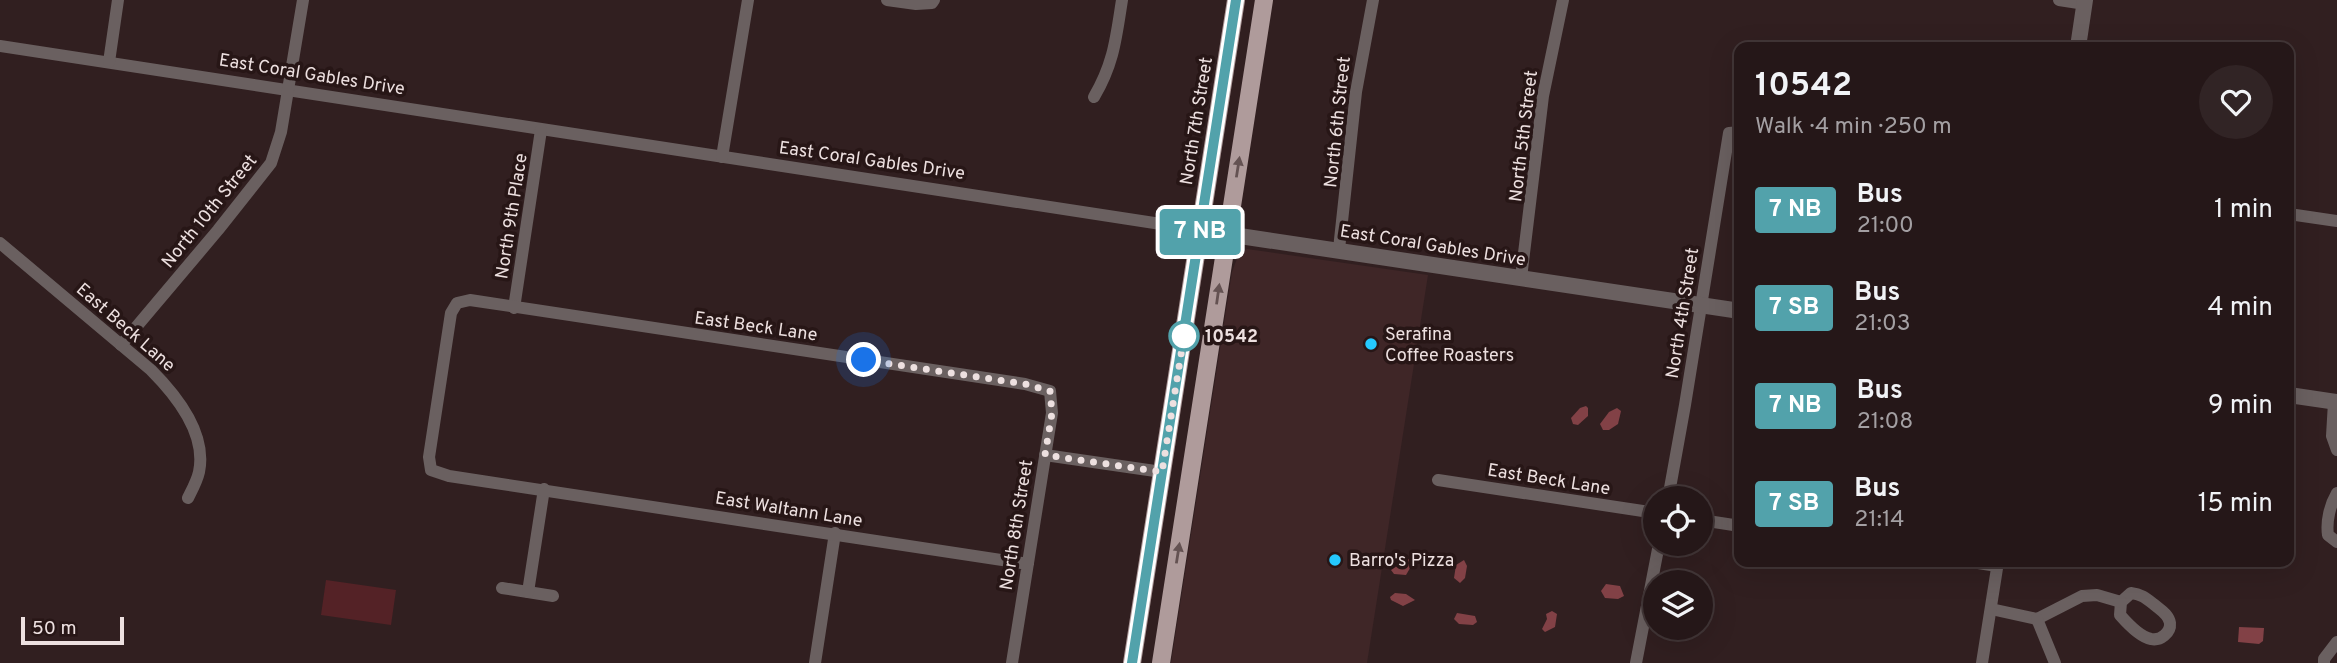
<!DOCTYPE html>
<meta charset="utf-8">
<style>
body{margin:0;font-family:Overpass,sans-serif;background:#312425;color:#f1f3f6;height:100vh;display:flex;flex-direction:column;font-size:26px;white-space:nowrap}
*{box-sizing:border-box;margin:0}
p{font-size:23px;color:#a39fa2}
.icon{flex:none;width:38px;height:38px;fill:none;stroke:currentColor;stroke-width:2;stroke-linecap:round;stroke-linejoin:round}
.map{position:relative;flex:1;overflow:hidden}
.panel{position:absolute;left:1734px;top:42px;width:560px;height:525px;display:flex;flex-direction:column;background:#251718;border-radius:14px;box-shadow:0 7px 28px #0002,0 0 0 2px #423637}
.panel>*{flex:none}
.badge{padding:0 14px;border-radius:5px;font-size:24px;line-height:46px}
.buttons{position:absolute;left:1643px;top:486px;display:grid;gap:14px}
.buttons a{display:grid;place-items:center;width:70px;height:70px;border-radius:50%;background:#251718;box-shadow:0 7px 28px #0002,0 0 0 2px #423637;font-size:35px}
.scale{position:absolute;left:21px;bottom:18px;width:103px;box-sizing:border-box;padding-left:7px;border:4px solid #ede0e0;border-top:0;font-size:19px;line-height:24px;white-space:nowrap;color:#ede0e0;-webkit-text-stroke:5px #271616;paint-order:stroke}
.you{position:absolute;width:35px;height:35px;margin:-18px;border:5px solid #fff;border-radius:50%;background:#1a73e8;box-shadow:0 0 0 10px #1a73e833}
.map>.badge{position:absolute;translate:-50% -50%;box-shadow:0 0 0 4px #fff}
.round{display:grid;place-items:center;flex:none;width:74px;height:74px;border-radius:37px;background:#312425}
.headline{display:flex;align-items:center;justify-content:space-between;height:119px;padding:0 21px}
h1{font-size:33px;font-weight:700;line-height:52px}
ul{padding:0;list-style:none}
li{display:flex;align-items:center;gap:21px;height:98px;padding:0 21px}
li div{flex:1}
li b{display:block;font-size:26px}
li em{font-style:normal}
li .badge{min-width:77px;font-weight:700;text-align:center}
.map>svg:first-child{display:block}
</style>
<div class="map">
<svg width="2337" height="663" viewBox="0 0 2337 663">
<rect width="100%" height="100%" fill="#311f20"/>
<path fill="#3f2627" d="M1247,249L1428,275L1367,663H1171L1232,272L1238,256Z"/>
<path fill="#542226" d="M326,580L396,590L391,625L321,615Z"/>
<g fill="#824146">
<path d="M1586,406L1588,408V416L1578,425L1573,424L1571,418L1580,408Z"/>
<path d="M1617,408L1621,411L1618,424L1609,430H1603L1600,424L1609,412Z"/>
<path d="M1408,559L1413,563L1406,575L1394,574L1391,570Z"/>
<path d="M1464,560L1467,566L1465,578L1460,583L1454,578L1456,565Z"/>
<path d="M1606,584L1620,586L1624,596L1618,599L1605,598L1601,591Z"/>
<path d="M1395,593L1406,594L1415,600L1403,606L1391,600L1390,597Z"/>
<path d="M1552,611L1557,614L1555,627L1545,632L1542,629L1547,619L1546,614Z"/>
<path d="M1457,613L1475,616L1477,622L1473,625L1459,624L1454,619Z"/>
<path d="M2239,627L2264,628L2263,641L2259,644L2238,642Z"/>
</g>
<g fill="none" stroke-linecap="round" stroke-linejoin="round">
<g stroke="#6a6060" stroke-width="12">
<path d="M887,0L916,4L932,3L934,0"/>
<path d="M2059,0L2085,4"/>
<path d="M0,46L1200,230"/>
<path d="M109,62L118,0"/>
<path d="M1094,97C1114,63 1116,38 1122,0"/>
<path d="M722,157L748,0"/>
<path d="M2289,214L2337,221"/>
<path d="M0,243L151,370C176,395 207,434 199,472C197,481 192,490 188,498"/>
<path d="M1339,249L1356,92L1373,0"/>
<path d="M1521,278L1543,96L1563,0"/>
<path d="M514,308L541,130"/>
<path d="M121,345L218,230L271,163L281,132L303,0"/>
<path d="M2334,402L2332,436L2337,450"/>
<path d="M1045,455L1162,472"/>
<path d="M1438,480L1656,513"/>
<path d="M2337,493C2330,505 2326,521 2328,535L2337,542"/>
<path d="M1668,499L1685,405L1729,133L1740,132"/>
<path d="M1701,520L1740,526"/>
<path d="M1972,562L1997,566"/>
<path d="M502,588L553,596"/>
<path d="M528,592L544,489"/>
<path d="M2131,593C2142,594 2147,599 2156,606C2161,610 2169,615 2170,623C2171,633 2160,641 2151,639C2140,637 2127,623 2120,615L2121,602Z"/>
<path d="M1991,609L2037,619L2082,596L2097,595L2121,602"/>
<path d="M2037,619L2055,663"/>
<path d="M815,663L835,533"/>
<path d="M1012,663L1052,413L1050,391L1025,384L470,300L457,303L451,313L429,457L431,470L449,476L1028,564"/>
<path d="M1636,663L1659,544"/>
<path d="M1982,663L1998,562"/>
<path d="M2324,663V659L2337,642"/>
</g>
<g stroke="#6a6060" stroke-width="16">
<path d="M2078,47L2085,0"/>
<path d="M1200,230L1740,311"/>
<path d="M2289,395L2337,402"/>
</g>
<g stroke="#af9b9b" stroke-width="18">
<path d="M1132,663L1236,0"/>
<path d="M1161,663L1264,0"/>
</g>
</g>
<defs><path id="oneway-solid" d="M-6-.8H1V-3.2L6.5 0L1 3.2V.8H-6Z" transform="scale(1.75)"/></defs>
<g fill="#645252">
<use href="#oneway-solid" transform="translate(1238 167) rotate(-81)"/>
<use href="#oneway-solid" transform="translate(1218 294) rotate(-82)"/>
<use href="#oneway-solid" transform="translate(1178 553) rotate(-81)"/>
</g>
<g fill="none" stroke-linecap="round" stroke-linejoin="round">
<defs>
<path id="line" d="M1132,663L1236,0"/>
</defs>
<use href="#line" stroke="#fff" stroke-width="16"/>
<use href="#line" stroke="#52a2ab" stroke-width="10"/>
<path stroke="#ede0e0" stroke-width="7" stroke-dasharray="0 12.6" d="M864,360L1025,384L1050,391L1052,413L1045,455L1162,472L1184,336"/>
</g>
<circle fill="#fff" stroke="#52a2ab" stroke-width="3.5" cx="1184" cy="336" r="14"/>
<g fill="#25c9fe" stroke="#271616" stroke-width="2.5">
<circle cx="1371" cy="344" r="7"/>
<circle cx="1335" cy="560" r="7"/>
</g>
<g text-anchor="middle" stroke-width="7" stroke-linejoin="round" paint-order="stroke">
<g font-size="18" fill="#ede0e0" stroke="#271616">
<text transform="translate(312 74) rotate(9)" y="6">East Coral Gables Drive</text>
<text transform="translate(1196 121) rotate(-81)" y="6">North 7th Street</text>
<text transform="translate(1337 122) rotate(-84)" y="6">North 6th Street</text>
<text transform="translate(1523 136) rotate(-83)" y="6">North 5th Street</text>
<text transform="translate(872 160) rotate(8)" y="6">East Coral Gables Drive</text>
<text transform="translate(209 211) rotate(-51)" y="6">North 10th Street</text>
<text transform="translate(511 216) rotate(-81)" y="6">North 9th Place</text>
<text transform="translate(1433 245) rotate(9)" y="6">East Coral Gables Drive</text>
<text transform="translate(1682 313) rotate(-81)" y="6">North 4th Street</text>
<text transform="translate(756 326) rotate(8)" y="6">East Beck Lane</text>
<text transform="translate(126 327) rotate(41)" y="6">East Beck Lane</text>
<text transform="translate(1549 479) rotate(9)" y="6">East Beck Lane</text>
<text transform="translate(789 509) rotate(9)" y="6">East Waltann Lane</text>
<text transform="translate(1016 525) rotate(-81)" y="6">North 8th Street</text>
</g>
<g font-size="18" fill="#ede0e0" stroke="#271616" text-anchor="start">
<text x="1385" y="340">Serafina<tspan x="1385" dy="21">Coffee Roasters</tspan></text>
<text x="1349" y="566">Barro's Pizza</text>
</g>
<g font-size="18" font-weight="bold" fill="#ede0e0" stroke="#271616" text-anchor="start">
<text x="1205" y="342">10542</text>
</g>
</g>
</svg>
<div class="buttons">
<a><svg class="icon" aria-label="locate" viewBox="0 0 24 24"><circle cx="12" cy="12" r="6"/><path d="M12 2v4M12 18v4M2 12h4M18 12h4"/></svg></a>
<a><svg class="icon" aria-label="layers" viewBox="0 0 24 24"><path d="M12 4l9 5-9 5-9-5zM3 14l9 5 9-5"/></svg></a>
</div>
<div class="scale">50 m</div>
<div class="you" style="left:864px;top:360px"></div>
<b class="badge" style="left:1200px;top:232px;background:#52a2ab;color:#fff">7 NB</b>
<section class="panel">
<div class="headline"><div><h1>10542</h1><p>Walk · 4 min · 250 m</p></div><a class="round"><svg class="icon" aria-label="heart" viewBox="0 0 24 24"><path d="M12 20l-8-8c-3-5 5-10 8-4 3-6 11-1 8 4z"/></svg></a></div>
<ul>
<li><span class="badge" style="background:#52a2ab;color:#fff">7 NB</span><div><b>Bus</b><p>21:00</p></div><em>1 min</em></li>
<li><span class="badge" style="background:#52a2ab;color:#fff">7 SB</span><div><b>Bus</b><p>21:03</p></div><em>4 min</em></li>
<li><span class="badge" style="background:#52a2ab;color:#fff">7 NB</span><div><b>Bus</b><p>21:08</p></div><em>9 min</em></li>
<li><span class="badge" style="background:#52a2ab;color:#fff">7 SB</span><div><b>Bus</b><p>21:14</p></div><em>15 min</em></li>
</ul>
</section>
</div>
